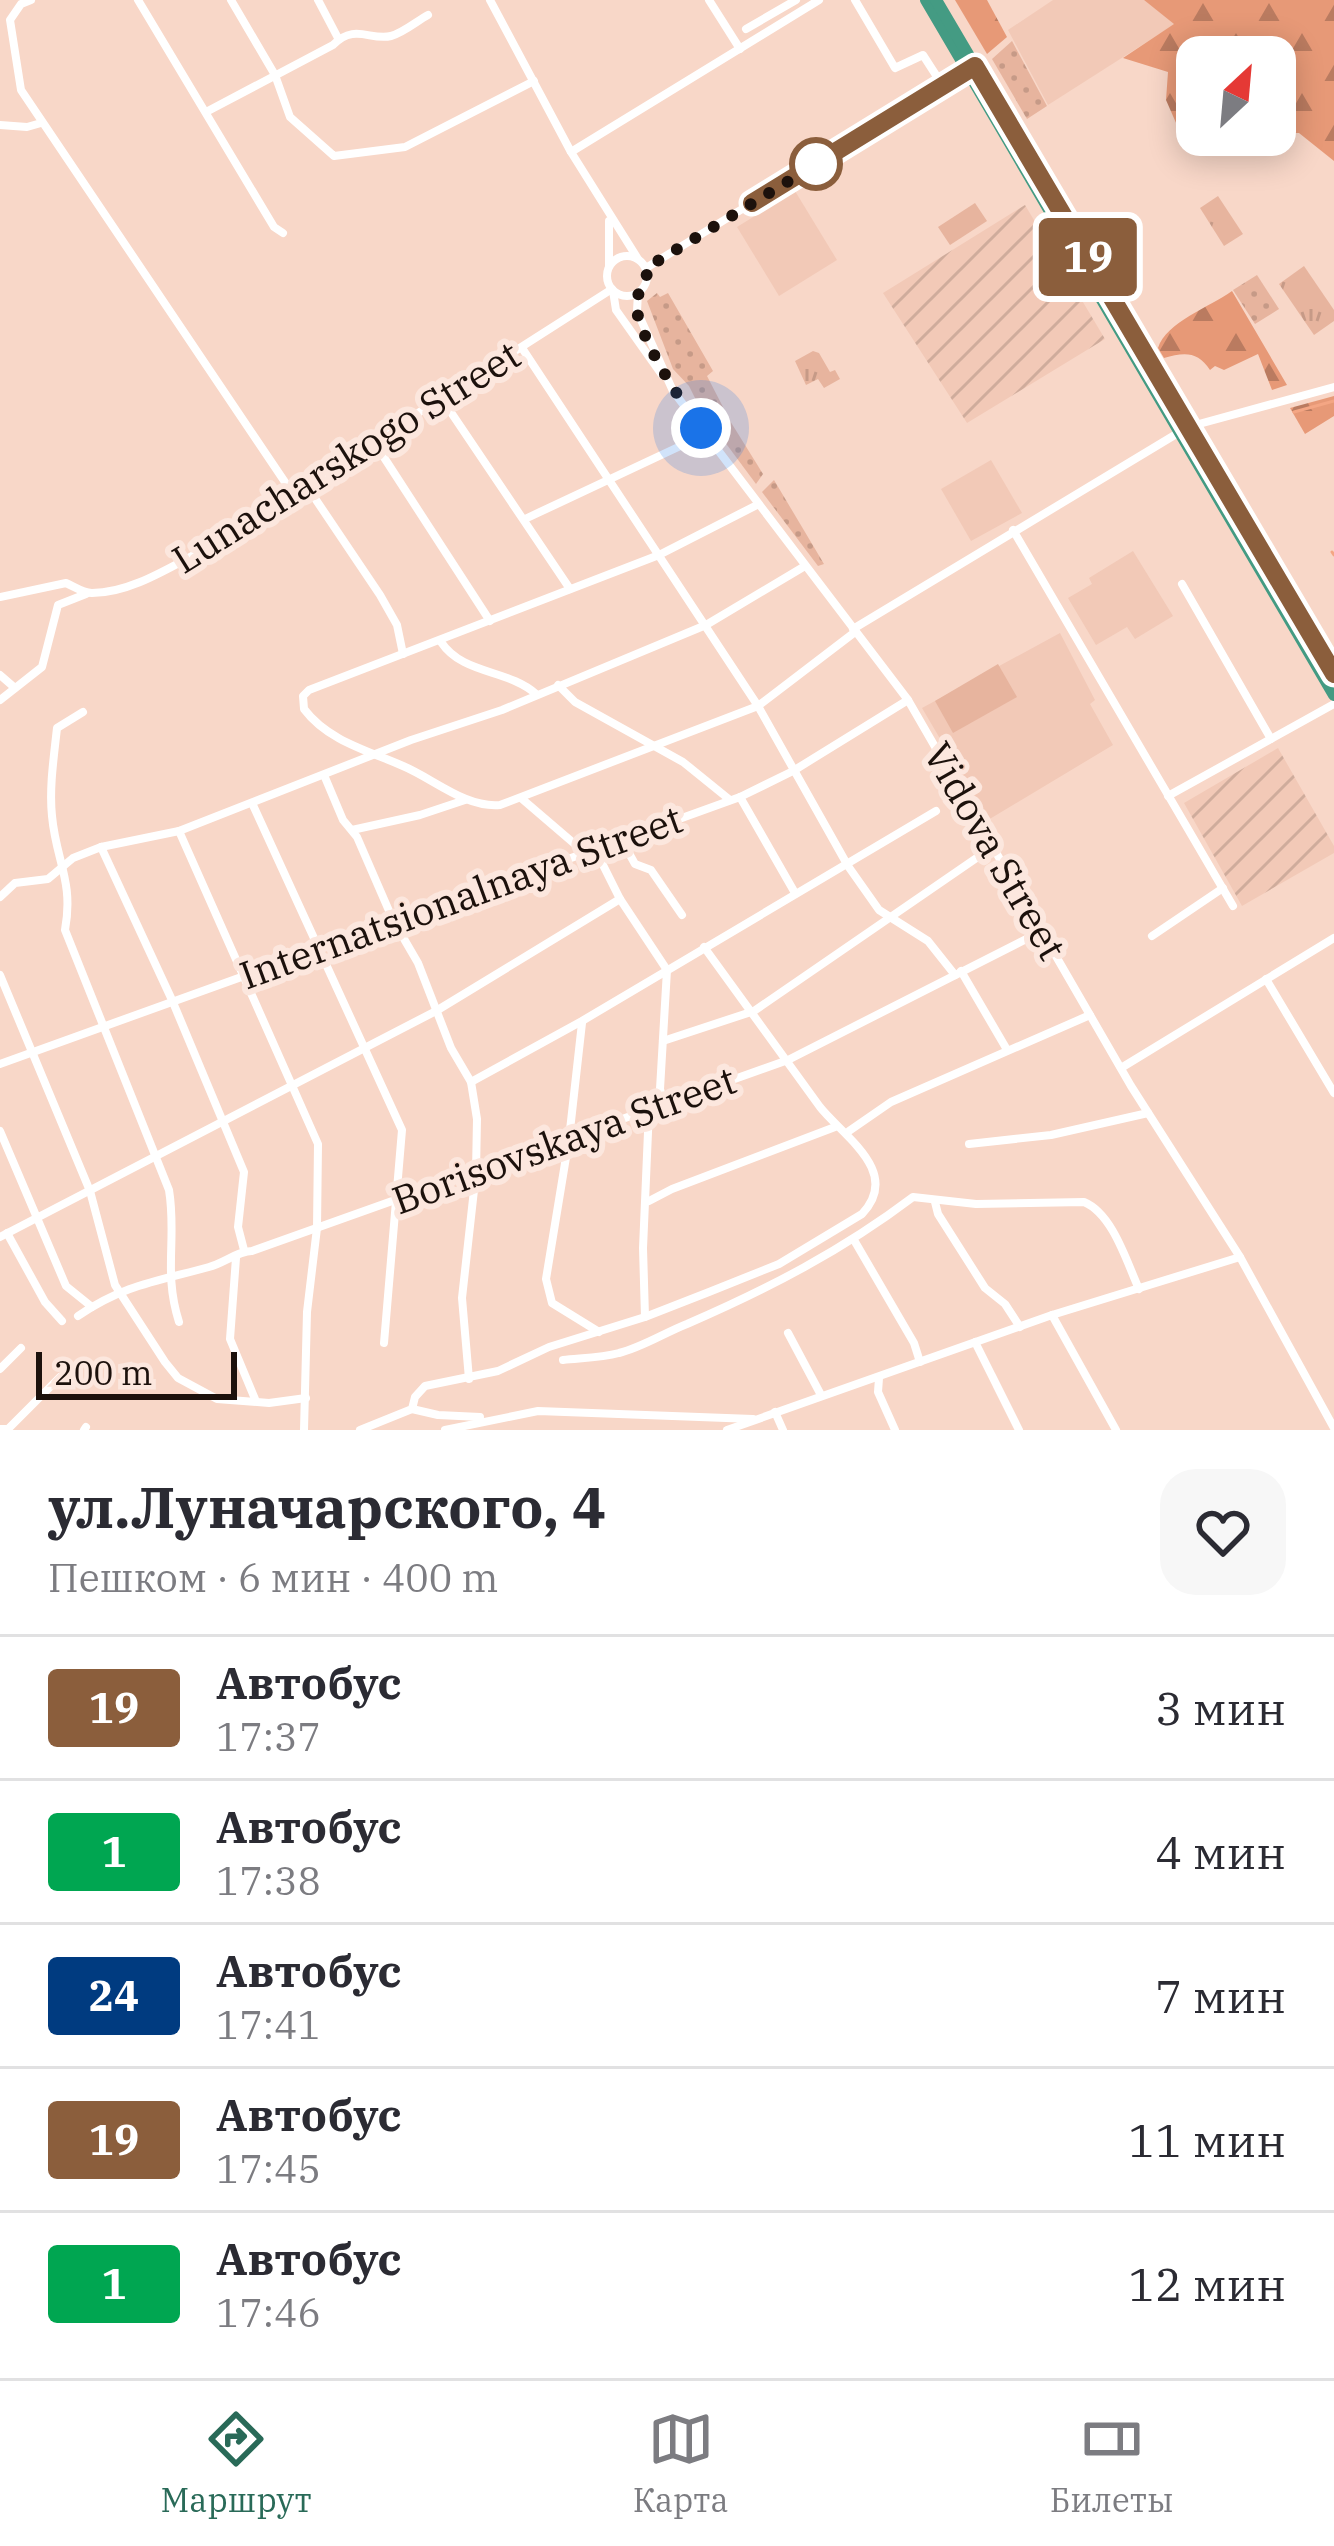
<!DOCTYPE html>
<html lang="ru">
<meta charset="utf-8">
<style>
body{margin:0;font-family:"IBM Plex Serif",serif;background:#f7f7f7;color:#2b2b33;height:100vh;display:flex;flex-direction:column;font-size:45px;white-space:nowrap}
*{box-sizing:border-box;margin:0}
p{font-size:39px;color:#7c7c81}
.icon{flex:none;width:66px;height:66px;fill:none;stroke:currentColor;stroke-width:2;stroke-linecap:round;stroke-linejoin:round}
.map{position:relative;height:1430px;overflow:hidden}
.side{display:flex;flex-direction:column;background:#fff;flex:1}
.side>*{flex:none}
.badge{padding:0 24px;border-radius:9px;font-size:42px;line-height:78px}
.needle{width:78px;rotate:26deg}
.controls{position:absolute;left:1176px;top:36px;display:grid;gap:24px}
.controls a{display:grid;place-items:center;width:120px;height:120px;border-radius:24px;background:#fff;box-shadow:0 6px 30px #0003;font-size:60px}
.scale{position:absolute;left:36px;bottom:30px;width:201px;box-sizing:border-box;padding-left:12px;border:6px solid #1c110c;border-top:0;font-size:33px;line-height:42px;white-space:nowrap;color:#1c110c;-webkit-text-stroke:9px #fce7de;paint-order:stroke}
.you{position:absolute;width:60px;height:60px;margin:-30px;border:9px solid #fff;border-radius:50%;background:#1a73e8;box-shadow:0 0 0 18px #1a73e833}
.map>.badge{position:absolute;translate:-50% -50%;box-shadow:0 0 0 6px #fff}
.round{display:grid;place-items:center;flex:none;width:126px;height:126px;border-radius:36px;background:#f7f7f7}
.summary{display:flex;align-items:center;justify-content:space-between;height:204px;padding:0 48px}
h1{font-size:57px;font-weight:700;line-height:90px}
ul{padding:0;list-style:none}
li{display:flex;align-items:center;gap:36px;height:144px;padding:0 48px;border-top:3px solid #e1e1e2}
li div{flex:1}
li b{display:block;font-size:45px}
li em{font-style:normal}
li .badge{min-width:132px;font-weight:700;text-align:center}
.dock{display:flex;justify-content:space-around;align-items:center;height:168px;border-top:3px solid #e1e1e2;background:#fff;font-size:33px;color:#7c7c81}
.dock a{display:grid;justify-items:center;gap:6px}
.dock .current{color:#296a58}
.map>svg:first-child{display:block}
</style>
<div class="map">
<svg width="1334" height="1430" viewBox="0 0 1334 1430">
<defs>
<pattern id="industrial-furrows" width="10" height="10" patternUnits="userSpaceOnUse" patternTransform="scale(3)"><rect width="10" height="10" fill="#f2c9b7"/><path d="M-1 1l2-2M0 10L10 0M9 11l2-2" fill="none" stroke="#cfac9c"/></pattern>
<pattern id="grass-dots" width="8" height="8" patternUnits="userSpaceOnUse" patternTransform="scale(3)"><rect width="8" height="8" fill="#e7b49e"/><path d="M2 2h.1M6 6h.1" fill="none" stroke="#c69a87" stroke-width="1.8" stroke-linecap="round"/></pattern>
<pattern id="forest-firs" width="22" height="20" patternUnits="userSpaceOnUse" patternTransform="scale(3)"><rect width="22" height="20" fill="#e79977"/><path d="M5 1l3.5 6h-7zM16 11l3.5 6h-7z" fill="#ba7b60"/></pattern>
<pattern id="park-tufts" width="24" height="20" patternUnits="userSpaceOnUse" patternTransform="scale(3)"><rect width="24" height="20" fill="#e7b49e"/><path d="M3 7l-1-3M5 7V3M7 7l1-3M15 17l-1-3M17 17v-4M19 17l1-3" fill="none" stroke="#c69a87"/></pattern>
</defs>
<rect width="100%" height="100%" fill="#f8d7c8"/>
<g fill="#f2c9b7">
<path d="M1053,0H1144L1175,24L1048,105L1008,30Z"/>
<path d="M795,191L837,260L779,296L737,227Z"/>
<path d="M991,460L1022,513L971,541L941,489Z"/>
<path d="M1133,551L1173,616L1135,639L1127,627L1096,645L1068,598L1092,584L1089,578Z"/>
<path d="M1060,633L1095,700L1090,704L1113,745L988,820L922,708Z"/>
</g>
<g fill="url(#industrial-furrows)">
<path d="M1025,205L1105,339L967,423L883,293Z"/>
<path d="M1278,748L1334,846V853L1242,906L1184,803Z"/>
</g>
<g fill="url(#grass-dots)">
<path d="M1012,41L1047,106L1027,119L992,59Z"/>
<path d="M1257,275L1279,309L1255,324L1233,290Z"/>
<path d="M657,293L660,297L668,293L713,371L707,376L723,407L705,418L689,386L673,369L647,301Z"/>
<path d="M727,416L763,474L756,484L713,426Z"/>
<path d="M774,480L824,564L818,566L762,492Z"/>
</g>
<g fill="url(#forest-firs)">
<path d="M955,0H987L1007,37L987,54Z"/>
<path d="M1144,0H1334V161L1299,133H1275V57H1197V134L1191,126L1180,132L1166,100L1168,72L1123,58L1174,24Z"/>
<path d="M1232,291L1287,385L1272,390L1258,354L1224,370L1215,366L1210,370C1198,351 1184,352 1164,358L1158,348C1166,322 1210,307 1232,291Z"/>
<path d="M1334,396V416L1305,434L1290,408Z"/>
</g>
<g fill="url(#park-tufts)">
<path d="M1218,196L1243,234L1224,246L1200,208Z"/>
<path d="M1304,266L1334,310V321L1314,335L1279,284Z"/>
<path d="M813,351L819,353L830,372L835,370L840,379L824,388L818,379L806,385L795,361Z"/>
</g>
<g fill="#e7b49e">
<path d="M975,203L987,221L950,245L938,227Z"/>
<path d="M998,664L1017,697L953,733L935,701Z"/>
</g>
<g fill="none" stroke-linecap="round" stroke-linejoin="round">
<g stroke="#f4a684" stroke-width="3">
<path d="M1294,412L1334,401"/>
<path d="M1332,552L1334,555"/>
</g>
<g stroke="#fff" stroke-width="8">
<path d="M31,0L21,4L10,20L21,90L293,494"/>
<path d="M138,0L274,227L283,233"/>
<path d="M231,0L275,75L290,117L334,156L405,147L534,81"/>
<path d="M318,0L338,38"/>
<path d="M490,0L571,152L638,259"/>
<path d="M709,0L740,49"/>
<path d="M855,0L895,68L923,55L943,86"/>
<path d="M746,29L796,0"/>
<path d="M206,112L333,45C355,23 370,41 391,36C403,33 417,21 428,15"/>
<path d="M0,125L27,127L41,123"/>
<path d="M571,152L819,0"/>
<circle cx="627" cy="276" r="20"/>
<path d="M609,266V221"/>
<path d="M646,268L969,70"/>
<path d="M613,291L616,310L662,375"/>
<path d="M638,293L637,311L673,391L908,700L1131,1086L1240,1257L1334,1428"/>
<path d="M522,348L758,706L848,866L879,910L928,941L955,975"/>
<path d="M442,399L570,589"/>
<path d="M374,442L490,621"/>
<path d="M306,485L380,595L397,625L403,654"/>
<path d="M757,505L659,555L309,690L303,696L304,709C328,741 369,751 403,766C434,779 465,808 500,805L758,706L855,632"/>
<path d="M525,519L706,434"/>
<path d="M1013,530L1233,906"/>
<path d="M1182,584L1271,739"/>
<path d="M0,597L66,583C75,587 83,593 92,593C132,593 173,565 207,548L612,289"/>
<path d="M853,629L1188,427L1334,387"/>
<path d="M441,642C463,675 508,669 536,694"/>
<path d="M0,675L15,688"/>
<path d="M558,685L575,702L683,762L730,800"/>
<path d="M0,700L42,667L58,605L86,594"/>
<path d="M83,712L57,728C54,756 49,788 52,816C56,861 74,881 65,930L169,1190C177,1238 163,1272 179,1322"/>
<path d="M324,775L343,820L357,837L393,920L418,963L451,1048L471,1082L477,1119L476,1172L462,1298L469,1379"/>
<path d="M1168,796L1334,704"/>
<path d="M740,797L795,893"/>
<path d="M521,798L584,852"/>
<path d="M252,803L402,1130L384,1343"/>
<path d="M352,830L420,815L465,800"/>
<path d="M179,831L318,1144L317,1228L307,1312L304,1430"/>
<path d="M621,839L635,864L651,870L682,915"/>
<path d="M101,847L172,1000L244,1172L238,1227L244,1250"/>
<path d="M595,849L620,899L667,970L660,1089L664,1104"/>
<path d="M0,897L15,883L48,879L73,858L101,847L179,831L411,740L502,710L706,625L805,566"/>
<path d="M1152,936L1223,888"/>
<path d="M961,971L1006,1048"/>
<path d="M0,975L90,1191L115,1285L165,1362L178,1378L217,1399L269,1403L306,1398"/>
<path d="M1266,979L1334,1093"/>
<path d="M582,1023L569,1139L546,1279L552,1303L599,1332"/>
<path d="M663,1041L754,1011L991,848"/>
<path d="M0,1064L740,797L793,771L908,700"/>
<path d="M1121,1068L1334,938"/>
<path d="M471,1082L582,1021L936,811"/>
<path d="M0,1131L66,1286L92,1307"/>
<path d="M849,1131L891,1102L1090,1015"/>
<path d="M969,1144L1051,1135L1148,1113"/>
<path d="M649,1201L672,1189L835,1127"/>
<path d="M935,1202L938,1214L985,1288L1005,1304L1020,1327"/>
<path d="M7,1233L45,1302L62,1321"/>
<path d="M0,1237L436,1011L620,899"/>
<path d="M854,1240L914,1343L920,1362"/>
<path d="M236,1258L230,1339L255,1399"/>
<path d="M1052,1315L1116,1430"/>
<path d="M78,1316C123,1285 158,1281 209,1267C224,1263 238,1251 252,1251L788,1060L1040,932"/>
<path d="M645,1317L643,1248L649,1109"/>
<path d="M788,1333L821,1395"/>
<path d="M975,1342L1019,1430"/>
<path d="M563,1360C581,1358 601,1358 619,1353C643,1347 664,1333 687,1324C768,1289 843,1250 913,1197L976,1204L1084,1202C1113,1214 1127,1263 1139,1289"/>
<path d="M0,1369L21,1348"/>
<path d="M879,1378L878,1392L895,1430"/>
<path d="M412,1409L438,1415L480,1417"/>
<path d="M775,1412L783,1430"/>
<path d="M0,1429H8L60,1377"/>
<path d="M84,1430L86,1427"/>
<path d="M360,1430L412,1409L415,1397L425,1386L498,1371L549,1347L645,1317L709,1292L779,1264L862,1214C902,1172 843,1136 820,1107L704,947"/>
<path d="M445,1430L538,1411L753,1419"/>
<path d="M727,1430L1052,1315L1240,1257"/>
</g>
<g stroke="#449b83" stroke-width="12">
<path d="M926,0L1334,695"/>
<path d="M936,0L1042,180"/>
<path d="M1052,198L1334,674"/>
</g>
</g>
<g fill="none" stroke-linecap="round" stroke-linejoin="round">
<defs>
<path id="line" d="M752,203L975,66L1334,674"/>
</defs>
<use href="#line" stroke="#fff" stroke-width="27"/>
<use href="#line" stroke="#8b5e3c" stroke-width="18"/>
<path stroke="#1c110c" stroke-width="12" stroke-dasharray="0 21.6" d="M701,428C680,401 639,338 636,305C636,294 643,288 647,279L646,268L825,159L816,164"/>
</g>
<circle fill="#fff" stroke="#8b5e3c" stroke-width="6" cx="816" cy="164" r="24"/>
<g text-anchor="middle" stroke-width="12" stroke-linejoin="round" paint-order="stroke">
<g font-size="39" fill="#1c110c" stroke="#fce7de">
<text transform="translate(346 457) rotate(-32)" y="14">Lunacharskogo Street</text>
<text transform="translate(995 851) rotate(60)" y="14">Vidova Street</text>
<text transform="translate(461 897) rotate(-20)" y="14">Internatsionalnaya Street</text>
<text transform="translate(564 1140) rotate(-20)" y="14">Borisovskaya Street</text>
</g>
</g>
</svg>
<div class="controls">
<a><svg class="needle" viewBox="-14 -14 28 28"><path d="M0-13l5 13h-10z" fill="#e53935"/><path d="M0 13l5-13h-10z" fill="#7c7c81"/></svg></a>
</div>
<div class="scale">200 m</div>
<div class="you" style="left:701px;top:428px"></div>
<b class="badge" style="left:1088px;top:257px;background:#8b5e3c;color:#fff">19</b>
</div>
<section class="side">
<div class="summary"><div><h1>ул.Луначарского, 4</h1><p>Пешком · 6 мин · 400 m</p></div><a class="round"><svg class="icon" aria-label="heart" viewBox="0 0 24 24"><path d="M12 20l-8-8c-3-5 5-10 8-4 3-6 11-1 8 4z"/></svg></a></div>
<ul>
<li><span class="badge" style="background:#8b5e3c;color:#fff">19</span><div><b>Автобус</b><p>17:37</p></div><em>3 мин</em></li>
<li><span class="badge" style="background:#00a651;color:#fff">1</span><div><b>Автобус</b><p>17:38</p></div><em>4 мин</em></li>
<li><span class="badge" style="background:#003b80;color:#fff">24</span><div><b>Автобус</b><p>17:41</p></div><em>7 мин</em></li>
<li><span class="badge" style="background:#8b5e3c;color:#fff">19</span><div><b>Автобус</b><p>17:45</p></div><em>11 мин</em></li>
<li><span class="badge" style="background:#00a651;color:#fff">1</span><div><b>Автобус</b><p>17:46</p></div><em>12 мин</em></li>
</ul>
</section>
<nav class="dock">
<a class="current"><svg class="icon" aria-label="directions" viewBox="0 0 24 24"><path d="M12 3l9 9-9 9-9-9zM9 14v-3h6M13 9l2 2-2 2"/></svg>Маршрут</a>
<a><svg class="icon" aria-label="map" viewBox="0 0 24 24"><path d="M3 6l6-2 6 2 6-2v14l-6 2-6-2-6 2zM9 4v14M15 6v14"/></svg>Карта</a>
<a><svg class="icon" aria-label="tickets" viewBox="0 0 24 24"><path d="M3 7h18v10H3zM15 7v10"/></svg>Билеты</a>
</nav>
